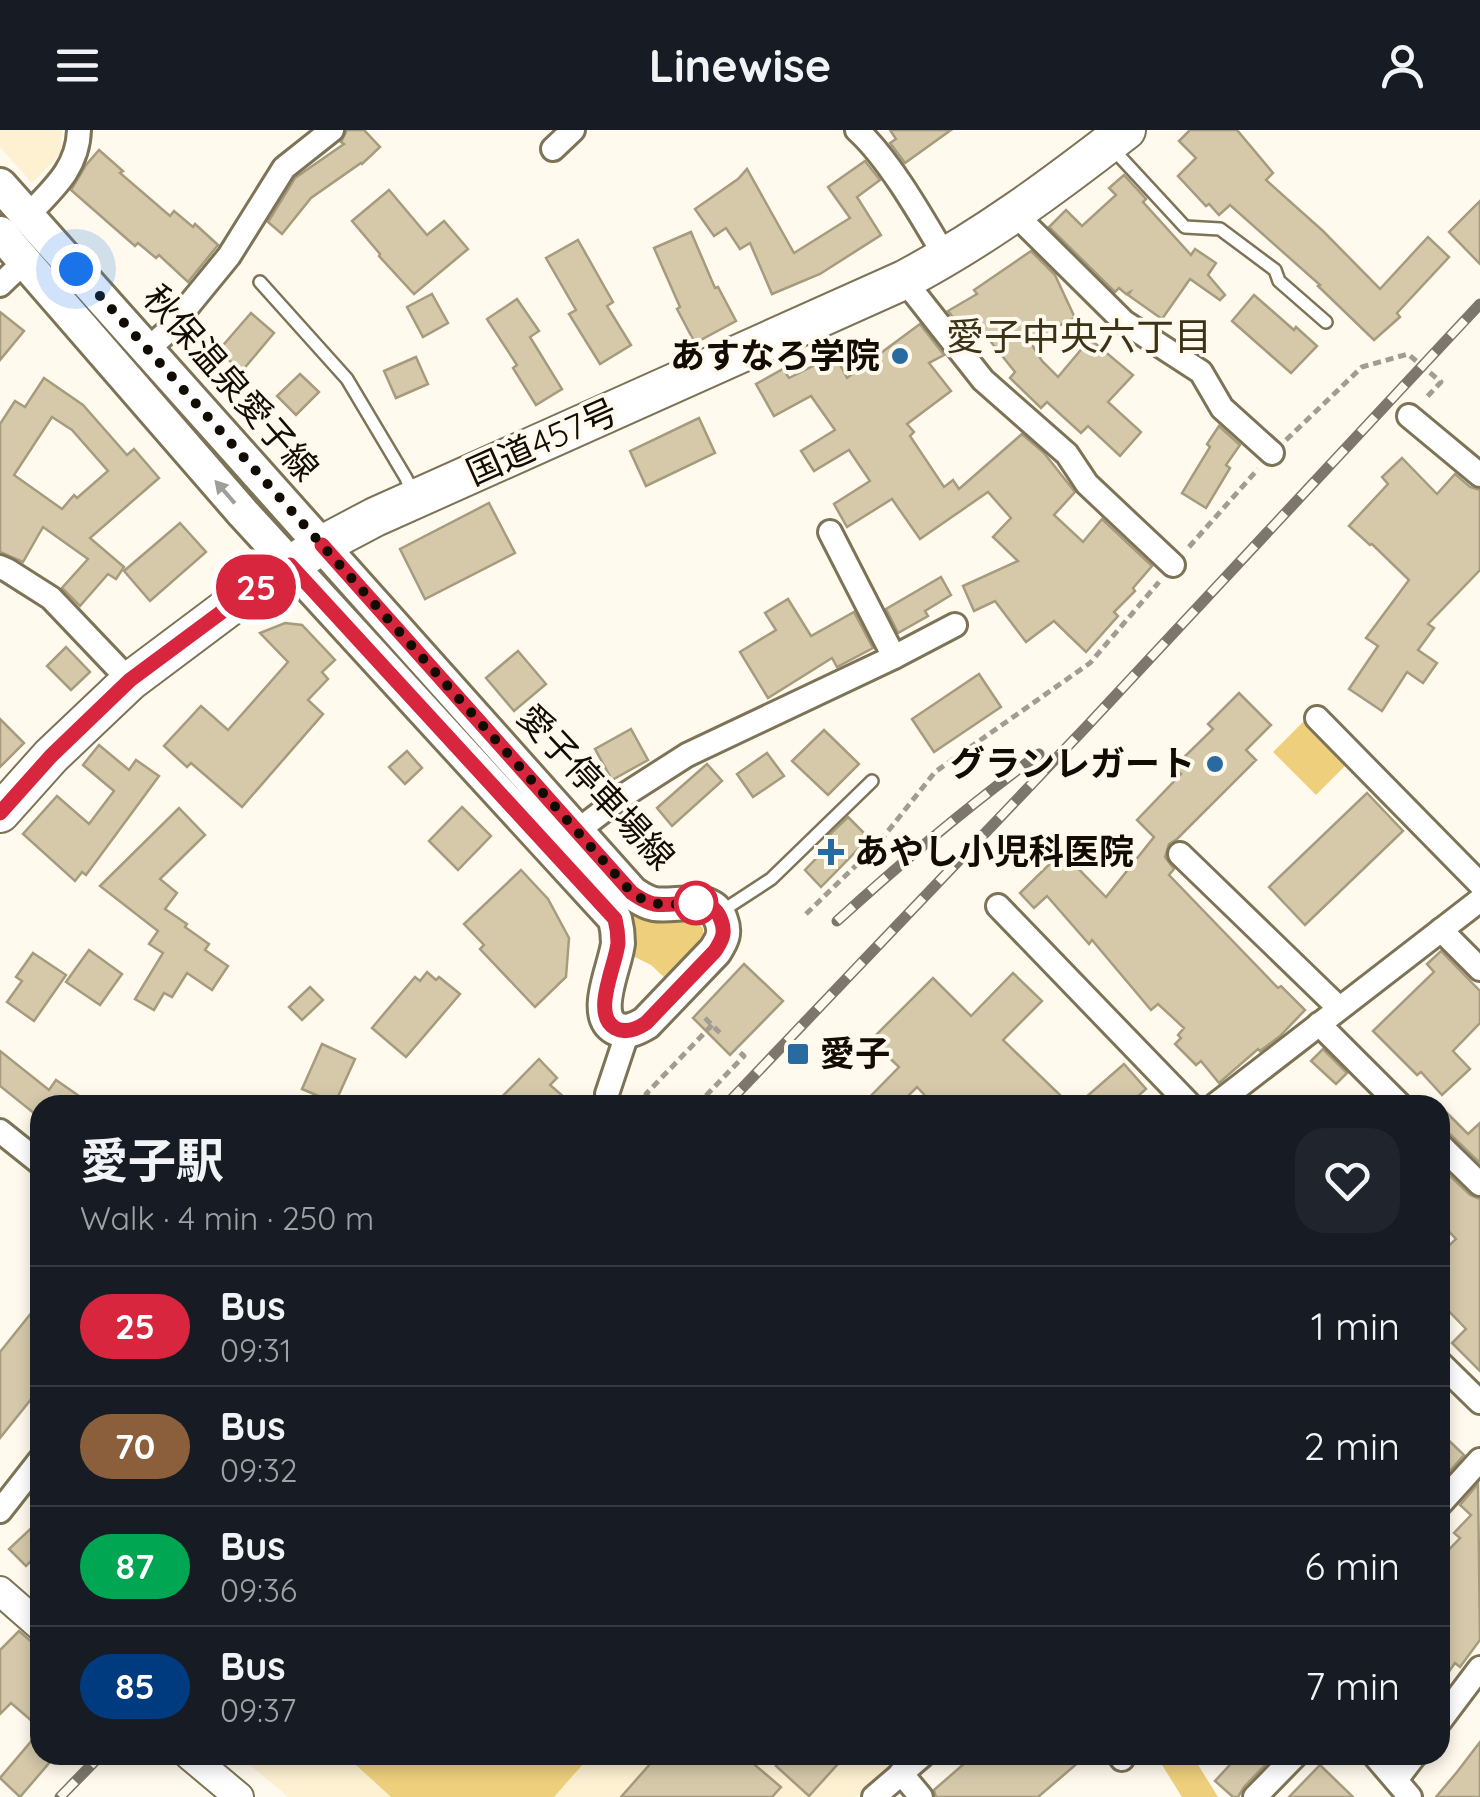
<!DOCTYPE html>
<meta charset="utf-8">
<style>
body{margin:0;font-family:Quicksand,"Noto Sans JP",sans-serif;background:#20242c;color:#f1f3f6;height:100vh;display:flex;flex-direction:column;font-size:38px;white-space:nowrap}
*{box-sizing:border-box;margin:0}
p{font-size:32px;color:#9ea1a6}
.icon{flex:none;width:55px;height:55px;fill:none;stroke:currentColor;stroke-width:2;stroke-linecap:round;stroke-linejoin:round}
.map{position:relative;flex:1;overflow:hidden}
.side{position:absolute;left:30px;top:965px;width:1420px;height:670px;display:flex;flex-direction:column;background:#171b24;border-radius:30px;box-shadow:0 5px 15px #0003}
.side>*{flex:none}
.badge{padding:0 20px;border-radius:32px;font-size:35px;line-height:65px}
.you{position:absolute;width:50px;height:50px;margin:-25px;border:8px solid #fff;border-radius:50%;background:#1a73e8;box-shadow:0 0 0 15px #1a73e833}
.map>.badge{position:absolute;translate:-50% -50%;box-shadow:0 0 0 5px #fff}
.round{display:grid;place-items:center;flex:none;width:105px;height:105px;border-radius:30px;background:#20242c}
.overview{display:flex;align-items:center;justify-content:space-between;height:170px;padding:0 50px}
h1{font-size:48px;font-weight:700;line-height:75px}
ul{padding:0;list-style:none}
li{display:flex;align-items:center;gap:30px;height:120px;padding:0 50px;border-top:2px solid #363941}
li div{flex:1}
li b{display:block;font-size:38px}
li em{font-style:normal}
li .badge{min-width:110px;font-weight:700;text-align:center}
header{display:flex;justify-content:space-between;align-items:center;height:130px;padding:0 50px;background:#171b24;font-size:45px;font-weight:700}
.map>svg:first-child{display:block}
</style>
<header><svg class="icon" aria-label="menu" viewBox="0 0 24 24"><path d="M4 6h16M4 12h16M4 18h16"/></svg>Linewise<svg class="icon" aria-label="person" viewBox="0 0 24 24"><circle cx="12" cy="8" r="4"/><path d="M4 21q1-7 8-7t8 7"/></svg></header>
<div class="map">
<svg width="1480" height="1667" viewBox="0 0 1480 1667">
<rect width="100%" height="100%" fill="#fffaed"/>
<g fill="#fdf1d2">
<path d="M0,0H62L61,23L32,53L0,17Z"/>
<path d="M238,1625H908L857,1667H288Z"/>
</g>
<g fill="#edcf7c">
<path d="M1307,588L1350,631L1316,665L1273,622Z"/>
<path d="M630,782L649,790H694L703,798L704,812L668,849L665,848L651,835L629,824L634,800L628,786Z"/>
<path d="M345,1625H591L554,1667H391Z"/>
<path d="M1161,1625H1192L1218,1667H1182L1157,1627Z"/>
</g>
<g fill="#d5c9aa" stroke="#a79b7e" stroke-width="2.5" fill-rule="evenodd">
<path d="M347,0H364L380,17L362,34L361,33L311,68L282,104L268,92L295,48L344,14L341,12Z"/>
<path d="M890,0H951L905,33L890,13L896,9Z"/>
<path d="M1190,0H1237L1273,43L1266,50L1323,101L1380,159L1428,107L1449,127L1397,183L1400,187L1374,210L1318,156L1320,155L1230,75L1219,85L1209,74L1206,76L1178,46L1196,28L1179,11Z"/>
<path d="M99,20L123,41L120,43L170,86L174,81L193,97L195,94L218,115L188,152L159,125L156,128L138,113L135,116L71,60L86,35Z"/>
<path d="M865,31L880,50L857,67L881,105L820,144L772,164L750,113L740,119L726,98L714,106L695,79L738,49L747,39L794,123L850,88L828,57Z"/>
<path d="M1124,45L1146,69L1143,72L1191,125L1195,119L1216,133L1208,145L1225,165L1220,170L1190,149L1162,189L1128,165L1130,162L1126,164L1119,158L1115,162L1049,97L1066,80L1082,96L1116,65L1109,58Z"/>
<path d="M389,60L427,105L444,91L468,119L414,164L379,126L380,124L352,91Z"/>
<path d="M1480,71V134L1449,102Z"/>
<path d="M691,102L715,158L718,157L736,191L695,213L677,179L680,177L654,118Z"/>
<path d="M578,110L613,172L607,176L631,215L600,234L569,184L576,180L546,128Z"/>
<path d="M1031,121L1055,145L1075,188L1029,210L1042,231L1058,247L1090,209L1133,245L1108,272L1141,302L1120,326L1088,296L1081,303L1047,272L1041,278L1010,248L1015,242L983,202L970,209L948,181L977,164L974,160Z"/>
<path d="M432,164L448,193L423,207L407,177Z"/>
<path d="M1254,165L1294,200L1296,197L1317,216L1291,243L1232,191Z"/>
<path d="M517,169L539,201L530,207L562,259L536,275L513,238L517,235L487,189Z"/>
<path d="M0,182L24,201L0,230Z"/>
<path d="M251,183L274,203L242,241L218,221Z"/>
<path d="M920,194L944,225L929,233L951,261L907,294L914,302L910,306L944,357L953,350L959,359L1022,304L1044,323L1075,362L1054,385L1083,412L1102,389L1152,436L1133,458L1135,461L1114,482L1118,486L1086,522L1054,491L1026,512L995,471L974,481L963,456L1018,431L993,407L1011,388L988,362L920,409L892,369L847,397L834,374L870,351L849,320L814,341L801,321L835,300L811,266L774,286L756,254L783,239L789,248L835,225L847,248Z"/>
<path d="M416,227L428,254L396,268L384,241Z"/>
<path d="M300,244L319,262L296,285L277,266Z"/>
<path d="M44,248L83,275L127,325L134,319L159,348L90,408L124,437L116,449L108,444L80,476L62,458L88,429L43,397L23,432L0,422V294L15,271L25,277ZM52,287L72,300L108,341L77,368L74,365L62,379L14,345Z"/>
<path d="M699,288L715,323L646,356L630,321Z"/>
<path d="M1219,296L1240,315L1226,335L1230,338L1206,378L1182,363L1210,317L1207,314Z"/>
<path d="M1402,328L1437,364L1455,344L1470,357L1480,360V440L1428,494L1434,498L1418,520L1437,533L1423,553L1407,542L1382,581L1349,559L1378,516L1366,508L1409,450L1372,414L1370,415L1349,396L1388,354L1382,347Z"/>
<path d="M489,373L515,423L425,469L400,419Z"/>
<path d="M180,393L206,422L150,471L124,441Z"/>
<path d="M941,447L951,465L925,481L928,486L898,503L886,479Z"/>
<path d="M788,469L811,506L854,482L873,518L837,537L832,528L768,568L740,522L776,500L765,483Z"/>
<path d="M285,493L302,495L335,530L322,542L328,549L308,570L323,584L242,677L191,633L187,637L164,616L201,576L228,600L288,532L260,503Z"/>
<path d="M66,517L90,542L71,560L47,536Z"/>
<path d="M518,521L546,554L514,581L486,548Z"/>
<path d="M979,544L1001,577L934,622L912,589Z"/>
<path d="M1239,563L1271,595L1246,620L1256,630L1177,709L1169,714L1165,727L1174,739L1169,745L1278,858L1281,856L1305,880L1280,906L1260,921L1258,919L1219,953L1201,931L1196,935L1175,914L1181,908L1178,905L1184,898L1158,874L1151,880L1092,810L1089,814L1047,766L1034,778L1020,763L1062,722L1106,767L1154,707L1137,690L1181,644L1174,637L1213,599L1208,594Z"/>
<path d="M0,589L24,613L0,637Z"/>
<path d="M631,599L648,630L612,650L595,619Z"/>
<path d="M824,600L859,634L828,665L792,631Z"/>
<path d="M99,615L129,640L136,630L159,646L86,745L82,742L75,751L23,704L57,666L89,694L114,661L83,635Z"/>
<path d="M407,621L422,638L405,654L389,637Z"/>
<path d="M767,623L784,646L753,667L737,644Z"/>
<path d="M707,634L722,651L672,696L657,678Z"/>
<path d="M1367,663L1403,701L1305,795L1269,757Z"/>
<path d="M462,677L491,706L458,740L429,711Z"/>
<path d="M179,678L205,705L160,749L177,763L165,779L187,794L185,797L209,814L205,820L228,836L212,860L187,843L172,867L164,863L154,880L135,869L163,823L149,814L158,801L100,756Z"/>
<path d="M848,687L869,708L821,757L805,740L831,713L826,708Z"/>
<path d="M521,740L548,769L569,808L566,847L535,877L480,819L484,815L464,794Z"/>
<path d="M89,820L122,844L100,875L66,852Z"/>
<path d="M1441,821L1480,861V893L1453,921L1470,939L1442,965L1421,942L1417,945L1373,901L1434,842L1427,834Z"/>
<path d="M33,823L66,845L34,891L7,872L22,851L16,847Z"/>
<path d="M744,834L783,871L730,925L693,888Z"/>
<path d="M427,842L436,850L439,847L460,864L406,927L372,898L415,847L420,851Z"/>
<path d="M1013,843L1042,871L1003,910L1060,965L1050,975H934L917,957L899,975H862L899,937L871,910L933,848L971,886Z"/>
<path d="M310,857L323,870L302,890L289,877Z"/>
<path d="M322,914L355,929L335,973L302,959Z"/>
<path d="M1323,919L1347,943L1336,954L1311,931Z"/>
<path d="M0,921L49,960L56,950L92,975H40V988L0,956Z"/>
<path d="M539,929L557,948L550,955L573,975H494Z"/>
<path d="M1124,934L1146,959L1128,975H1077Z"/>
<path d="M1440,976L1468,1004L1480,993V1033L1450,1004L1440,1000Z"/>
<path d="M1440,1036L1470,1065L1480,1069V1241L1452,1213L1466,1199L1440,1172V1124L1456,1109L1440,1092Z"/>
<path d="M40,1172V1258L0,1308V1222Z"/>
<path d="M1440,1302L1464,1325L1440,1352Z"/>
<path d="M1478,1354L1480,1510L1460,1537L1455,1533L1440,1554V1429L1460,1408L1454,1403L1471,1385L1460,1375Z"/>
<path d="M40,1390V1422L26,1436L9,1419Z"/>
<path d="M19,1501L40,1519V1598L11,1573L0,1584V1520Z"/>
<path d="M40,1601V1625H56L20,1667L0,1648Z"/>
<path d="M1480,1612V1667H1436L1457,1642Z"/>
<path d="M658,1625H743L781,1657L772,1667H621Z"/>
<path d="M786,1625H846L809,1666L776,1636Z"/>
<path d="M974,1625H1087L1038,1667H936L934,1660Z"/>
<path d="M1239,1625H1258L1267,1633L1244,1657L1238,1667H1233L1215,1651Z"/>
<path d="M1320,1635L1353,1667H1289Z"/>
</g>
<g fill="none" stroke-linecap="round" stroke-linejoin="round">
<defs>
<g id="service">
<path d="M1112,18L1185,97L1220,99L1275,140L1279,151L1326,192"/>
<path d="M260,152L347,249L406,348L414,366"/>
<path d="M722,781L771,749L872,651"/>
</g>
<g id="minor">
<path d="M857,0C890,30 923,89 946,128"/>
<path d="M553,19L573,0"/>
<path d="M1015,84L1124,192L1201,242L1222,278L1272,323"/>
<path d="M28,85C53,59 78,38 79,0"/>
<path d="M904,150L983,250L1067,324L1087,354L1173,435"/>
<path d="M0,155L25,131"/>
<path d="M148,219L166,203L229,126L284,38L332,0"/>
<path d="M1409,286L1480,345"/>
<path d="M830,402L894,527"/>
<path d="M0,437L7,440L51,468L130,551"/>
<path d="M1317,588L1480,754"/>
<path d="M577,701L623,666L687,625L894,527L955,495"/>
<path d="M1180,724L1339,878"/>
<path d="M998,776L1190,975"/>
<path d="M1441,800L1480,839"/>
<path d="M1319,894L1400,975"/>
<path d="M609,975L607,964L628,901"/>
<path d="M1215,975L1480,770"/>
<path d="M0,1001L40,1033"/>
<path d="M1440,1015L1480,1054"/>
<path d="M1440,1233L1480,1272"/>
<path d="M1440,1374L1480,1330"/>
<path d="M0,1381L40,1330"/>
<path d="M1440,1591L1480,1538"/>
<path d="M1119,1625L1122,1629"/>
<path d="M1374,1625L1410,1667"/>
<path d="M901,1643L921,1667"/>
<path d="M1396,1650L1415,1625"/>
<path d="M874,1667L923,1625"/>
<path d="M1255,1667L1296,1625"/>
</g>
<g id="tertiary">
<path d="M0,1461L40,1496"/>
<path d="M189,1625L239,1667"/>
</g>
<path id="secondary" d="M0,55L632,763C640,768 645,772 654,774C676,778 711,762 721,790C726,803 722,810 715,821L646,893C636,899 626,904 615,898C591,884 616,835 618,813C618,804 617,797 615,789L243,383L0,103"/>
<path id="trunk" d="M0,683L51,626L130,551L254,458L322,415L375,387L904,150C984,108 1055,55 1126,0"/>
</defs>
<use href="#service" stroke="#7d7356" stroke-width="16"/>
<use href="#minor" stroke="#7d7356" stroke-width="28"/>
<use href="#tertiary" stroke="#7d7356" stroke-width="32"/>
<use href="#secondary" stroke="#7d7356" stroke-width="38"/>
<use href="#trunk" stroke="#7d7356" stroke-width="42"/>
<g stroke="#a29d92" stroke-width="5" stroke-dasharray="8 5" stroke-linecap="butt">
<path d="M1286,310L1362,237L1408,224L1441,252L1425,269"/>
<path d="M1189,417L1258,339"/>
<path d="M806,784L877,715L935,642L1090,533L1159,452"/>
<path d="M705,888L720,903"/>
<path d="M658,975L646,964L712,895"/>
<path d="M697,975L744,926L736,919"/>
</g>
<use href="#service" stroke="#fff" stroke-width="11"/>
<use href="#minor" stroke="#fff" stroke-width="22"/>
<use href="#tertiary" stroke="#fff" stroke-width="28"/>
<use href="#secondary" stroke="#fff" stroke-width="32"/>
<use href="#trunk" stroke="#fff" stroke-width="38"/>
<defs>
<g id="rail">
<path d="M837,791C902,732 968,676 1039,624"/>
<path d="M726,975L1087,596L1480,174"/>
<path d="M60,1667L101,1625"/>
</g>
</defs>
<use href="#rail" stroke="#7b776c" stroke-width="11"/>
<use href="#rail" stroke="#fffaed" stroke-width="8" stroke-dasharray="22" stroke-linecap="butt"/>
</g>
<defs><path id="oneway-solid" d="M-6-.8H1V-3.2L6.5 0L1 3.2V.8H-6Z" transform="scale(2.5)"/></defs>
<use fill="#a09e9b" href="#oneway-solid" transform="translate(225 362) rotate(-131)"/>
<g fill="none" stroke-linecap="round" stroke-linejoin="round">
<defs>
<path id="line" d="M0,683L51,626L130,550L254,458L290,435L615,789C617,797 618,805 618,813C616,835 591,884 615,898C626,904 637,899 646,893L715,821C722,810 726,803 721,790C711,762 676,778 654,774C645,772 640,768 632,763L322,415"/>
</defs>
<use href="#line" stroke="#fff" stroke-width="22"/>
<use href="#line" stroke="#d7263d" stroke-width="15"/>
<path stroke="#110d04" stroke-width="10" stroke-dasharray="0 18" d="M76,139L632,763C655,779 672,774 696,773"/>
</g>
<g fill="#286ba0" stroke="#fffaed" stroke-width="4">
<circle cx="900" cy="226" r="10"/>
<circle cx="1215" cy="634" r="10"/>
<path d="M826 707h10v10h10v10h-10v10h-10v-10h-10v-10h10z"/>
<rect x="786" y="912" width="24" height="24" rx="5"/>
</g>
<circle fill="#fff" stroke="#d7263d" stroke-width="5" cx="696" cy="773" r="20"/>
<g text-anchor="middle" stroke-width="8" stroke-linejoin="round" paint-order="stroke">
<g font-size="35" font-weight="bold" fill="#110d04" stroke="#fffaed" text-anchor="end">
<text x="880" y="238">あすなろ学院</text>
<text x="1195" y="646">グランレガート</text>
<text x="854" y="734" text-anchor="start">あやし小児科医院</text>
<text x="820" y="936" text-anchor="start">愛子</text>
</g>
<g font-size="35" fill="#110d04" stroke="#fffaed">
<text transform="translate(231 253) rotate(49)" y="12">秋保温泉愛子線</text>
<text transform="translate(542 312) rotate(-24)" y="12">国道457号</text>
<text transform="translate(596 657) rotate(47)" y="12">愛子停車場線</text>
</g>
<g font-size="38" fill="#3b3217" stroke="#fffaed">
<text x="1079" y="220">愛子中央六丁目</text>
</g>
</g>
</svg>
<div class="you" style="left:76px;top:139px"></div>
<b class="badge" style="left:256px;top:457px;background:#d7263d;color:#fff">25</b>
<section class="side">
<div class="overview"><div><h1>愛子駅</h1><p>Walk · 4 min · 250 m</p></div><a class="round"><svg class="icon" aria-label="heart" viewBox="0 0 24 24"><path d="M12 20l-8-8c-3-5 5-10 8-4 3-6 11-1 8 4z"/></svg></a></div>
<ul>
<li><span class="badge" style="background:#d7263d;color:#fff">25</span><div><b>Bus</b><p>09:31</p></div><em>1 min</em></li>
<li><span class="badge" style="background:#8b5e3c;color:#fff">70</span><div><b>Bus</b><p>09:32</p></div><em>2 min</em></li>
<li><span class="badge" style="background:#00a651;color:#fff">87</span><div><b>Bus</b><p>09:36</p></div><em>6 min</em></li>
<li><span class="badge" style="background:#003b80;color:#fff">85</span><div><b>Bus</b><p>09:37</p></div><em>7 min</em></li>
</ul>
</section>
</div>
